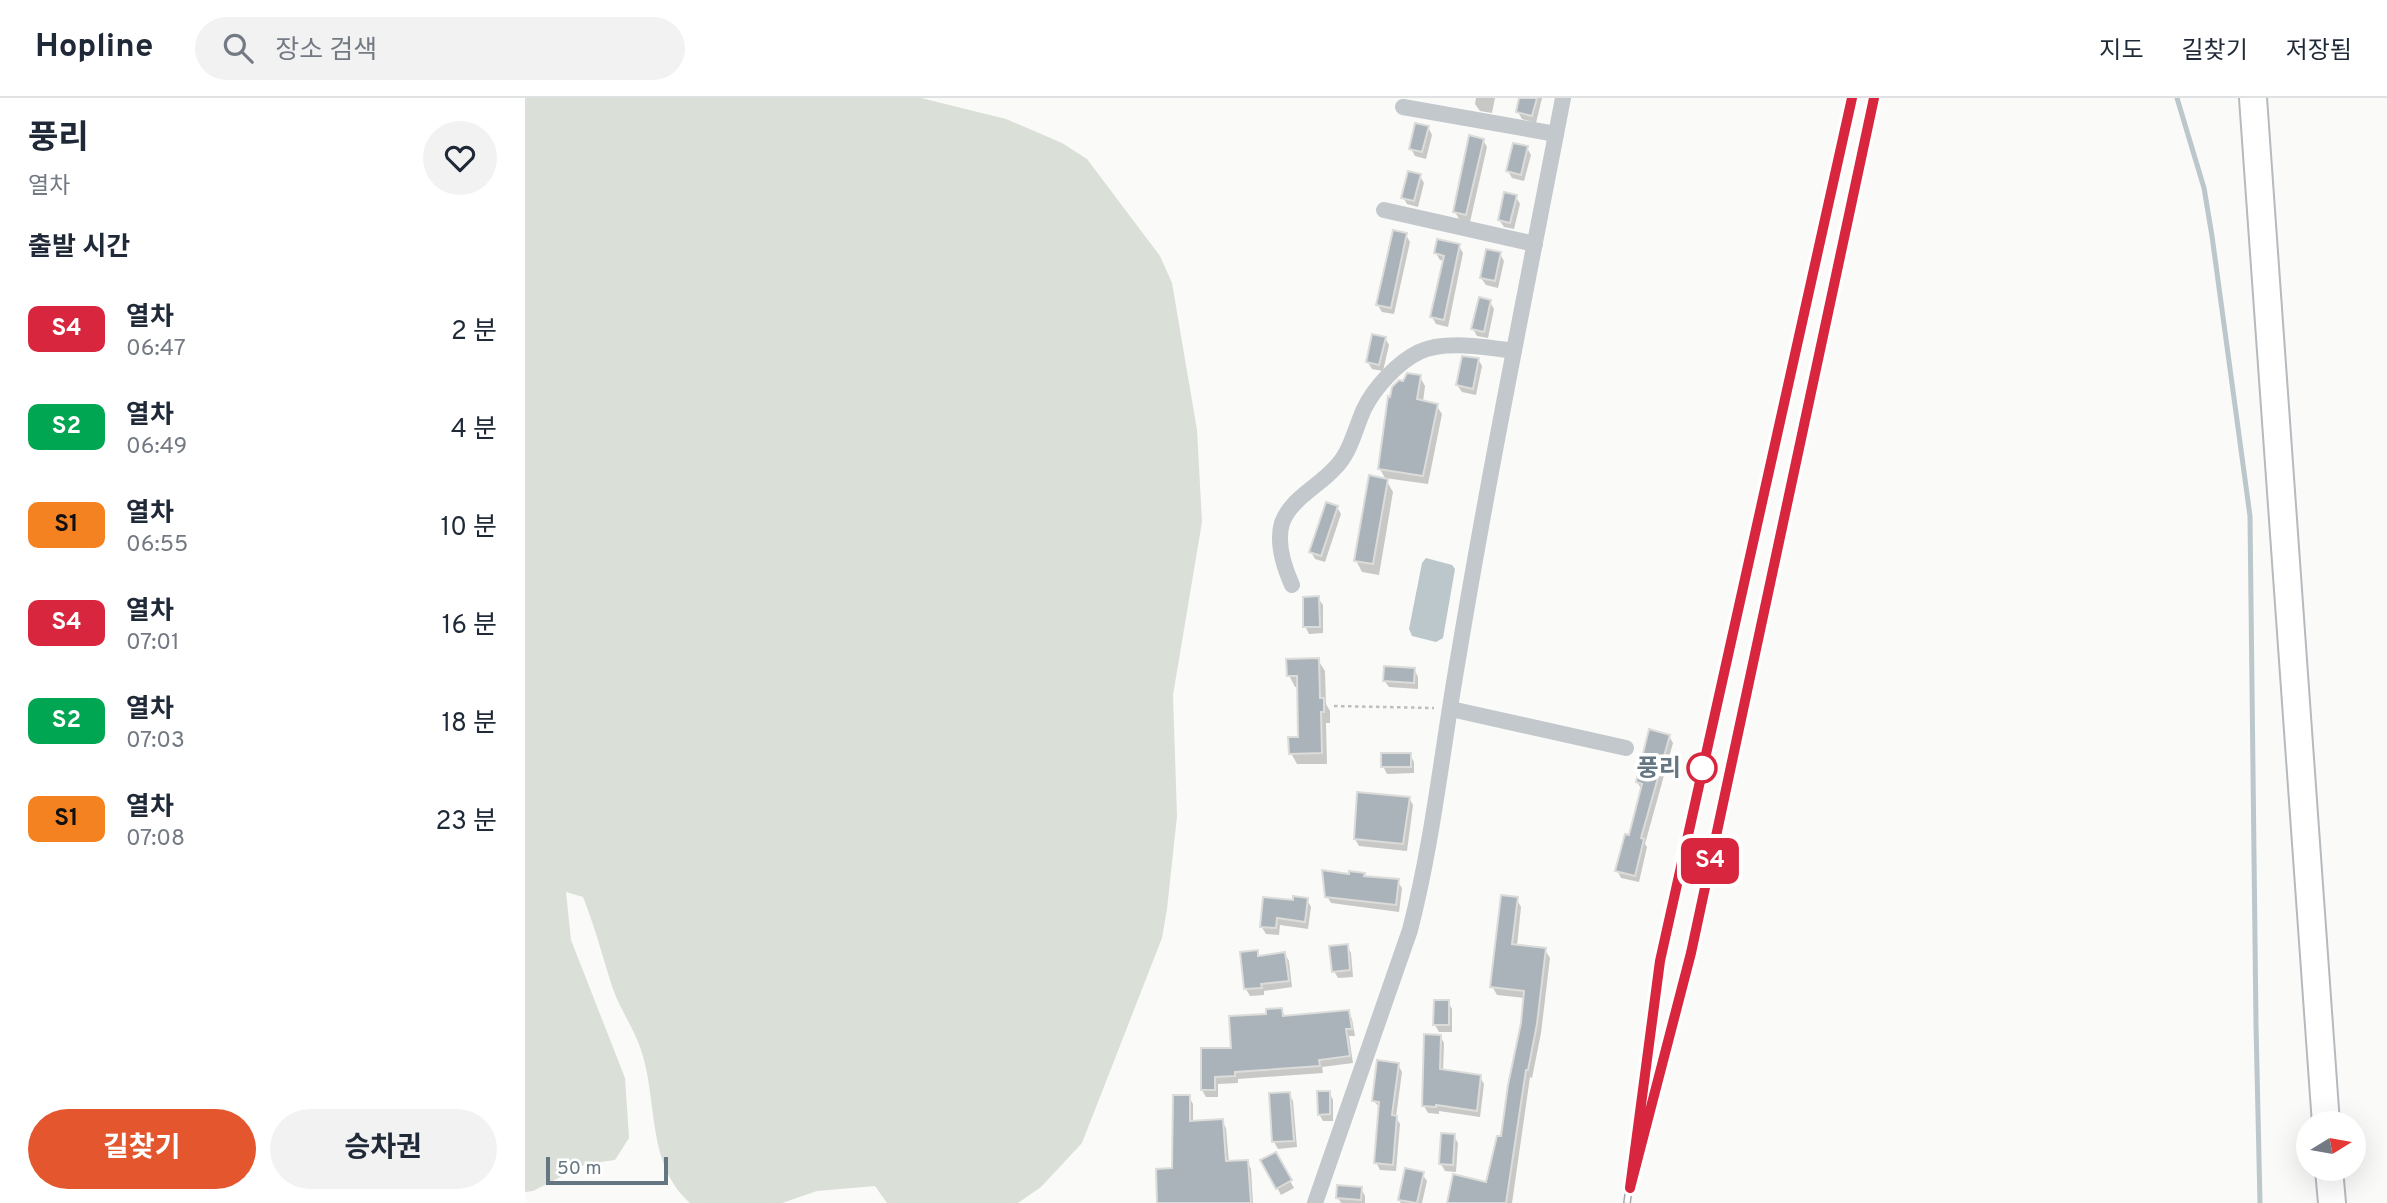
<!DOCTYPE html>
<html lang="ko">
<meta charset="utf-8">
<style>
body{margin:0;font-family:Overpass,"Noto Sans KR",sans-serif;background:#f2f2f3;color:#1f2937;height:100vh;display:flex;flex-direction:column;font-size:26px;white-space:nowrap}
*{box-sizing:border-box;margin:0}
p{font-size:23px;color:#747a83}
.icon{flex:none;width:38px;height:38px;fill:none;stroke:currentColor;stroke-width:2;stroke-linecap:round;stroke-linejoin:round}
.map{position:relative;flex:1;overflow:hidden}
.details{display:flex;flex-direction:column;background:#fff;width:525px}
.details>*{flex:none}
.badge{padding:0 14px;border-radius:10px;font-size:24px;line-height:46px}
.needle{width:46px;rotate:79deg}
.tools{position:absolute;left:1771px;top:1013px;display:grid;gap:14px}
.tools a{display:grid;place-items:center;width:70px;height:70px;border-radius:50%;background:#fff;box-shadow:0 7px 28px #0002;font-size:35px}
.scale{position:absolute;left:21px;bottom:18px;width:122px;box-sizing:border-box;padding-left:7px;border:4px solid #657683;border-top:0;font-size:19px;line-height:24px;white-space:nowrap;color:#657683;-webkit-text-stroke:5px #fff;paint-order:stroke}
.map>.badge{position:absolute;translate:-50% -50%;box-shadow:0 0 0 4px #fff}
h2{padding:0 28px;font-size:26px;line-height:63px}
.round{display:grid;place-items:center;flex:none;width:74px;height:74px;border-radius:37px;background:#f2f2f3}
.overview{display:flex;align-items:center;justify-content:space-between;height:119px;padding:0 28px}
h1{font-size:33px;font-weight:700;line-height:52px}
.button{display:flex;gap:14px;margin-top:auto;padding:14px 28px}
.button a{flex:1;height:80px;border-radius:42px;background:#e4572e;color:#fff;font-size:28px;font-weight:700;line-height:80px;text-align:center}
.button a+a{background:#f2f2f3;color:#1f2937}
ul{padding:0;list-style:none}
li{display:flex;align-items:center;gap:21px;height:98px;padding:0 28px}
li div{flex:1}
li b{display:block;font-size:26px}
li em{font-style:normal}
li .badge{min-width:77px;font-weight:700;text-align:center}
header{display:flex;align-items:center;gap:42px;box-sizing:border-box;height:98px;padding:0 35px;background:#fff;border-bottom:2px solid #e0e1e3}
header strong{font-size:33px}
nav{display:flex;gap:38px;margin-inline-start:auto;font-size:24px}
.search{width:490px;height:63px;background:#f2f2f3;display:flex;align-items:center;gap:18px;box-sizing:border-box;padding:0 24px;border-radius:38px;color:#747a83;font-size:26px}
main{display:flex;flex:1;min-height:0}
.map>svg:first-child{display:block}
</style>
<header>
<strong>Hopline</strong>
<div class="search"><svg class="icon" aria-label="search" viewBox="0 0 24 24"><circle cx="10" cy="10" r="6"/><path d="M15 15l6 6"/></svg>장소 검색</div>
<nav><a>지도</a><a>길찾기</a><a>저장됨</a></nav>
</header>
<main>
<section class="details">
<div class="overview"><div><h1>풍리</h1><p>열차</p></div><a class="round"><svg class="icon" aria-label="heart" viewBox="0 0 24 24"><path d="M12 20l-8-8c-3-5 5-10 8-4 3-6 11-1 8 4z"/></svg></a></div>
<h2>출발 시간</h2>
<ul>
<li><span class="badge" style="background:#d7263d;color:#fff">S4</span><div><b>열차</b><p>06:47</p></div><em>2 분</em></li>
<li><span class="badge" style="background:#00a651;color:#fff">S2</span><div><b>열차</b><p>06:49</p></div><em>4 분</em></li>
<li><span class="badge" style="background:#f58220;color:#111">S1</span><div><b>열차</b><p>06:55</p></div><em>10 분</em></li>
<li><span class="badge" style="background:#d7263d;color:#fff">S4</span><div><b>열차</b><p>07:01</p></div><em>16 분</em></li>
<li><span class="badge" style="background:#00a651;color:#fff">S2</span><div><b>열차</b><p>07:03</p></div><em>18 분</em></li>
<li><span class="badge" style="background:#f58220;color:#111">S1</span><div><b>열차</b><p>07:08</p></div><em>23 분</em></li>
</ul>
<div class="button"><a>길찾기</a><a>승차권</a></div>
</section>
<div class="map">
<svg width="1862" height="1105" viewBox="0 0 1862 1105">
<rect width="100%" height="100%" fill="#fafaf8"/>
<path fill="#dadfd7" d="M0,0H396L481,21L537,45L562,61L635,158L647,185L672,332L677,424L648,597L652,718L642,811L637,840L557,1045L516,1089L493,1105H362L350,1088L292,1093L257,1105H165C120,1064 134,1002 115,949C108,929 95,911 88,891C78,860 70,829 58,799L41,794L46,842L100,980L104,1040L90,1062L61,1066L8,1093L0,1094Z"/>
<path fill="#bbc7cb" d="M901,460L927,467L930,471L918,540L911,544L887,538L884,531L897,465Z"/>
<g fill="#0003">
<path d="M951,0H970L967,15L955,13L950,6Z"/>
<path d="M996,0H1017L1011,25L997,21L993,14Z"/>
<path d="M903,29L907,37L901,61L890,58L886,51Z"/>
<path d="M958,42L962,49L945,124L934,121L930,114Z"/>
<path d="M1002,50L1006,57L999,83L987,80L983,73Z"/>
<path d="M895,78L899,85L893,109L882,106L878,99Z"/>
<path d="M991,99L995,106L989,131L979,129L974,122Z"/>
<path d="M881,137L885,144L869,216L857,214L852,206Z"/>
<path d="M934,148L938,155L923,229L911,226L907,219L920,163L915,162L911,155Z"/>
<path d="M975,156L979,163L973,190L961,187L956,180Z"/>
<path d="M965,204L969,211L963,240L952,238L948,231Z"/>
<path d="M860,240L864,247L858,273L847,271L842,263Z"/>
<path d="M953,261L957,268L951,297L937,294L932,287Z"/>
<path d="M895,279L900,288L898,304L911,307L917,316L903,386L860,380L868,394L854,477L837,474L831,462L861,382L855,371L879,284Z"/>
<path d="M812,409L816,416L800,464L790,461L786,454Z"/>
<path d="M793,500L798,507V535L784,536L780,528Z"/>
<path d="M793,562L800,573L801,606L805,613V625H801L802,666H772L766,655L775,640L774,589H770L764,577Z"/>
<path d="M889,571L893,579V591L864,589L859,582Z"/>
<path d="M1144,638L1148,645L1120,746L1122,749L1114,784L1096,780L1092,772L1105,739L1117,692L1112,684Z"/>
<path d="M885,657L889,664V675L862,676L858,668Z"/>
<path d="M884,700L888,707L882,753L834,748L830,741Z"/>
<path d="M839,777L840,780L872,783L877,790L874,814L806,805L802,798L826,778Z"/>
<path d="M991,800L996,809L992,848L1020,852L1025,860L1016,935L1007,980L1005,979L987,1105H924L963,1086L977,1040L1000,900L972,897L967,888Z"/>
<path d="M782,802L786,809L783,831L755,827L754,837L741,836L736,828L769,804Z"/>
<path d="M822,848L826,855L828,879L813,880L809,873Z"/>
<path d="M732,854L735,860L760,856L764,863L767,889L739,893V897L725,898L721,891Z"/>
<path d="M923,904L927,911V934H914L910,927Z"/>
<path d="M756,912L761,919L823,913L827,921L830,938H824L828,965L797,969L798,975L713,981V985L693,986V999H681L677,992L708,952L743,917Z"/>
<path d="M915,938L919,945L918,974L955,979L959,986L955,1019L914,1013V1016L903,1015L899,1008Z"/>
<path d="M873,967L877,974L871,1019L875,1026L871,1073L855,1072L851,1064L855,1010L849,1003Z"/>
<path d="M804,994L808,1002V1023H798L794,1016Z"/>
<path d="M764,996L768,1003L772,1049L753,1051L749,1044Z"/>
<path d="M664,999L668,1006V1025L697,1023L701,1030L704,1065L722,1064L726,1071L728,1105H634L649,1072Z"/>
<path d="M929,1038L933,1045L931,1074L920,1073L916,1066Z"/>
<path d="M750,1056L769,1090L756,1097L738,1063Z"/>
<path d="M897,1076L902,1083L897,1105H876L874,1102Z"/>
<path d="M836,1090L840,1098V1105H816L813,1100Z"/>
</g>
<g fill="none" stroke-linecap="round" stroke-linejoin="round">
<path stroke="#bbc7cb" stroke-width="5" d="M1652,0L1679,90L1687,138L1725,418L1731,927L1735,1105"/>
</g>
<g fill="#aab3b9" stroke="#dcdcda" stroke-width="2">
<path d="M994,0H1012L1007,18L991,14Z"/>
<path d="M890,25L904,28L897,54L884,51Z"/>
<path d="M944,37L959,41L941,117L928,114Z"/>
<path d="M988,45L1003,48L996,77L981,73Z"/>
<path d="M883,73L896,76L889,103L876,100Z"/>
<path d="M979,94L992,97L985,125L973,122Z"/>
<path d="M868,132L882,135L866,210L851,207Z"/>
<path d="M912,141L935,146L919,222L905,219L919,158L909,155Z"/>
<path d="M961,151L976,154L970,183L955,180Z"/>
<path d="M954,199L966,202L959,234L946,231Z"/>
<path d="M847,236L861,239L854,267L841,264Z"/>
<path d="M937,258L954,260L948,291L931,287Z"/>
<path d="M882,275L896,277L892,301L913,306L898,378L853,371L863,298L865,299L867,289L874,282L878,283Z"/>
<path d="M844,377L863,381L848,466L829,463Z"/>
<path d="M801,404L813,408L796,458L784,454Z"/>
<path d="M794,498L795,529H778V499Z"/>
<path d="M794,560L795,600H799V614H796L797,655L764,656L763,639H773L772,578H762L761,561Z"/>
<path d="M859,568L890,570L889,585L858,583Z"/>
<path d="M1124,631L1145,637L1116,740L1119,741L1110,778L1090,773L1100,736L1104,737L1117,686L1111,684Z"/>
<rect x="856" y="655" width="30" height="14"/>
<path d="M832,694L885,699L878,746L829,741Z"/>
<path d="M797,772L824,776V773L840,775L839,778L874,781L871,807L800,799Z"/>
<path d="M976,797L993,799L987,846L1021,850L1012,926L1003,972H1001L981,1105H922L928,1076L961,1084L972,1038H976L983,987L996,925L999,893L965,889Z"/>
<path d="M768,798L783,800L780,824L752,820L751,830L735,829L738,799L768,802Z"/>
<path d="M823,846L825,872L807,874L804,848Z"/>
<path d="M733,852V858L760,854L764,883L736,886L737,890L719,891L715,854Z"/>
<path d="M909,902H924V927H908Z"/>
<path d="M757,910L758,918L824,912L827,931H821L825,958L794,962L795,968L710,974V978L690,979V992H676V950H706L704,918L741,916V911Z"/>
<path d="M899,936L916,937L915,971L956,977L952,1013L911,1007V1009L897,1008Z"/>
<path d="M852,962L874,965L867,1017L872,1018L868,1067L849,1065L854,1004L847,1003Z"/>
<path d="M792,993H805V1016L793,1017Z"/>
<path d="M765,994L769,1043L747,1044L744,995Z"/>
<path d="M648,997H665V1023L698,1021L701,1063L723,1062L726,1105H632L631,1071L647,1070Z"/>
<path d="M916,1035L930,1036L928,1067L914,1066Z"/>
<path d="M751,1054L767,1082L751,1091L735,1062Z"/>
<path d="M880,1070L899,1074L892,1105L873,1102Z"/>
<path d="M812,1087L837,1089L836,1102L811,1100Z"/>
</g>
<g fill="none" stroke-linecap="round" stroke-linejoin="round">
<defs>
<g id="primary">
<path d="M1728,0L1801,1026"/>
<path d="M1804,1071L1807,1105"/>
</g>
</defs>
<use href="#primary" stroke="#b5babe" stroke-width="30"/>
<path stroke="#bbbfc2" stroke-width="2.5" stroke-dasharray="3.5 3.5" stroke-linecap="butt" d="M809,608L909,610"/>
<g stroke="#c3c8cc" stroke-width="16">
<path d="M878,9L1031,36"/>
<path d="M859,112L1010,146"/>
<path d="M767,487C759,469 751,445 757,425C765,402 792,389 808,372C826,355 829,333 839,311C849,290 873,264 894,254C919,242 962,249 989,253"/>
<path d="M926,611L1101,650"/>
<path d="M790,1105L885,832C908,743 917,652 933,561C964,374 1002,187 1038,0"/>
</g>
<use href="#primary" stroke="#fff" stroke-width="26"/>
<defs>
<g id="rail">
<path d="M1122,1025L1166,855L1349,0"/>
<path d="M1102,1105L1135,863L1327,0"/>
</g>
</defs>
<use href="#rail" stroke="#a2aab0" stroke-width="8"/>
<use href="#rail" stroke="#fff" stroke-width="5" stroke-dasharray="16" stroke-linecap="butt"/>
</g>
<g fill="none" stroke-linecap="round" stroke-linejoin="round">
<defs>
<path id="line" d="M1327,0L1135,863L1105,1090L1166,855L1349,0"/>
</defs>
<use href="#line" stroke="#fff" stroke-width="16"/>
<use href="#line" stroke="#d7263d" stroke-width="10"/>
</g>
<circle fill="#fff" stroke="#d7263d" stroke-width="3.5" cx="1177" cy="670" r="14"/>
<g text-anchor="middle" stroke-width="7" stroke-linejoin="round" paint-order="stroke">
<g font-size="24" font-weight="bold" fill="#657683" stroke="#fff" text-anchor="end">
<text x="1156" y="678">풍리</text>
</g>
</g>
</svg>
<div class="tools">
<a><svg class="needle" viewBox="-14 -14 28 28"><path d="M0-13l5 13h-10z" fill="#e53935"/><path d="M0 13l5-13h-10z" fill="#747a83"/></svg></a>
</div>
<div class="scale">50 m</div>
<b class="badge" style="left:1185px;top:763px;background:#d7263d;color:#fff">S4</b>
</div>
</main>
